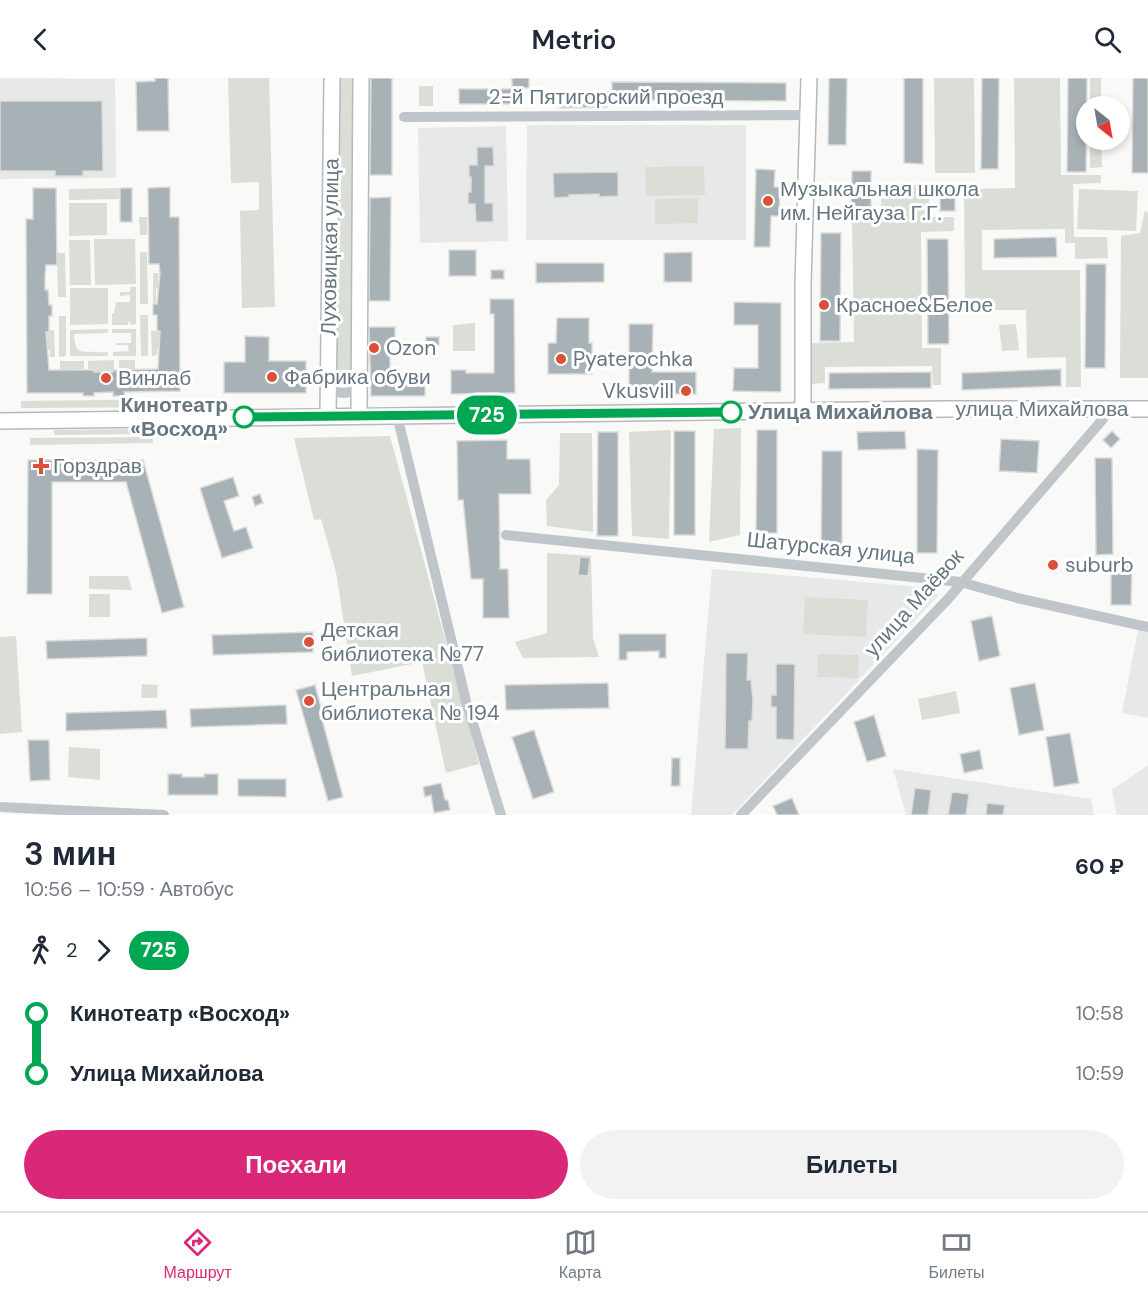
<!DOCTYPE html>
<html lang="ru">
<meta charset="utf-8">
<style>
body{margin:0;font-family:"DM Sans",sans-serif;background:#f2f2f3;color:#1f2937;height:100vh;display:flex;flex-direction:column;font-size:22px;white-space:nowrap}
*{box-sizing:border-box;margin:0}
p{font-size:20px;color:#747a83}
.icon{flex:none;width:33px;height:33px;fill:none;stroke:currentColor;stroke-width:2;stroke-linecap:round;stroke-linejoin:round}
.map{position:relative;height:737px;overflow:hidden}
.details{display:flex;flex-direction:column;background:#fff;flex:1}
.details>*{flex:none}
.badge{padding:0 12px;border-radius:20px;font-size:21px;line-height:39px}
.needle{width:39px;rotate:149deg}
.fabs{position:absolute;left:1076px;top:18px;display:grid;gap:12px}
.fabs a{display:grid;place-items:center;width:54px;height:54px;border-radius:50%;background:#fff;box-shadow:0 3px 9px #0003;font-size:30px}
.map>.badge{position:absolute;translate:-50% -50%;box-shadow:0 0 0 3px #fff}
.legs{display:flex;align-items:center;gap:9px;height:66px;padding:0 24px;font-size:20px}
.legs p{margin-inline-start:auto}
.summary{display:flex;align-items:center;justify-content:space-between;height:102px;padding:0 24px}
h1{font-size:33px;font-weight:600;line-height:45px}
.cta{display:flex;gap:12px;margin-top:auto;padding:12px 24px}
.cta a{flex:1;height:69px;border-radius:36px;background:#db2777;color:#fff;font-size:24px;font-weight:600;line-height:69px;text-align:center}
.cta a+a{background:#f2f2f3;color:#1f2937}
ul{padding:0 24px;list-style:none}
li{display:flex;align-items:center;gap:21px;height:60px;font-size:22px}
li i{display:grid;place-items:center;width:9px;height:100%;margin:0 8px;background:currentColor}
li i::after{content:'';width:15px;height:15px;margin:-8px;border:4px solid;border-radius:50%;background:#fff}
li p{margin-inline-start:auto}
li:first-child i{background:linear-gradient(#0000 50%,currentColor 0)}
li:last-child i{background:linear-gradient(currentColor 50%,#0000 0)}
header{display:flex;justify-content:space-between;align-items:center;height:78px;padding:0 24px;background:#fff;font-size:27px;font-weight:600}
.menu{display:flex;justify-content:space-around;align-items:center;height:84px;border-top:2px solid #e0e1e3;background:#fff;font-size:16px;color:#747a83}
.menu a{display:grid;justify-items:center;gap:3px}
.menu .on{color:#db2777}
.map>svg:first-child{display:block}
</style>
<header><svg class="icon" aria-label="back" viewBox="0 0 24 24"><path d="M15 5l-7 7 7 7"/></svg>Metrio<svg class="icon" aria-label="search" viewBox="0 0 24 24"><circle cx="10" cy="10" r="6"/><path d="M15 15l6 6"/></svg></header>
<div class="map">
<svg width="1148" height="737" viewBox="0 0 1148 737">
<rect width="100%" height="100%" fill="#f9f9f7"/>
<g fill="#e7e9e8">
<path d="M0,0L115,1L116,100L0,101Z"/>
<path d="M527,47H746V162H526Z"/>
<path d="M506,48L508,163L420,165L418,50Z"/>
<path d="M712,491L933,510L938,518L732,737H691Z"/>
<path d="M1138,552L1148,554V640L1122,635Z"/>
<path d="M1148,687V737H1117L1112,712Z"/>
<path d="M893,691L1091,721L1094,737H906Z"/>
</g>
<g fill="#daded7">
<path d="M228,0H269L275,229L242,230L240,133L259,132V104L231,105Z"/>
<path d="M338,0H354L351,303L349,307L345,309L336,305L335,301Z"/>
<path d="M934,0H974L975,95H935Z"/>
<path d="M1014,0H1060L1061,97H1101V105L1073,106L1074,159H1107L1108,180L1075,181V165H1065V151L982,152V192H1080L1081,309H1066V279L1027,280L1026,232H965L964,111L1015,110Z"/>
<rect x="1090" y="0" width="11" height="28"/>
<rect x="419" y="8" width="14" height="20"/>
<path d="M1090,62H1101L1102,89L1090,90Z"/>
<path d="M704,88L705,117L646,118L645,89Z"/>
<path d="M881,107H929V139H954V153L921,154L922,270H941V307H933L932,288L825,289V305L812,306L811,265L854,264L852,140L881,139Z"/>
<path d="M119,110V121L69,122V111Z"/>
<path d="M1079,111L1138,113L1136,153L1077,151Z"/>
<path d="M698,120V145L655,146V121Z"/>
<path d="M69,125H107V157L69,158Z"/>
<path d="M1145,132L1148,135V300H1120L1121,158L1140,155Z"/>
<path d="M139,139H147V157H140Z"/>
<path d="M94,161H135L136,206L95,207Z"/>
<path d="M69,162H90L91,207H70Z"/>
<path d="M140,174H147L148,226H140Z"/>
<path d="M57,175H65L66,219H58Z"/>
<path d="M153,195H158L159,210L156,211V225H153Z"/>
<path d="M130,209H136V246L131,247L129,242L128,247H112V236L114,235L116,224H130V217L120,218V214H130Z"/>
<path d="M70,210H108V246L70,247Z"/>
<path d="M140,237H148V278H141Z"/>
<path d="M59,238H66V278L59,279Z"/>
<path d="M475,245V273H453V247Z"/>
<path d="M1016,246L1019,272L1002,273L999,247Z"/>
<path d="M108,251V255L74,256C75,276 79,273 94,274C99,274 104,275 108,274V278H70V252Z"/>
<path d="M112,251H136V278H113V274L129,273L128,267H116V265H131V255H112Z"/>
<path d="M50,252H54L55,279H50V272H47V255L50,254Z"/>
<path d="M151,252L159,254V271H157V277L152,278Z"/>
<path d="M114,282V291L112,293L95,294V291H88V283Z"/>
<rect x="119" y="282" width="16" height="9"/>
<path d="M60,283H84V291L60,294Z"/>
<path d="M190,321L188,329L21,330V323Z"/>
<path d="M741,350L740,457L709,464L714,351Z"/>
<path d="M152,351L156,356L54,357V352Z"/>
<path d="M671,352L669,461L632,458L629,354Z"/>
<path d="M560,355H592L593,454L547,448L546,422L559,407Z"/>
<path d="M390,358L479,686L446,695L422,584L352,598L336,494L321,441L314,442L294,360Z"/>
<path d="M153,359V365L30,367V360Z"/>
<path d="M547,475L591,478L593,560L599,579L523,580L515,564L547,555Z"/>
<path d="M89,498H128L132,512L89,511Z"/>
<rect x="89" y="516" width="21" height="23"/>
<path d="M805,519L868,522L866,559L803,556Z"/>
<path d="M16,558L22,654L0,656V559Z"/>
<path d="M818,576L859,577L858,600L817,599Z"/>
<path d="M142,606L158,607L157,620H141Z"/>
<path d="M956,613L960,635L922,642L918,621Z"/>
<path d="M69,669L100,671V702L68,699Z"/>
</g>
<g fill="#a8b1b6" stroke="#dbdbda" stroke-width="1.5">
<path d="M155,0H168L169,53H137L136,4L155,3Z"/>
<path d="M371,0H392V97H370Z"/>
<path d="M512,0H529V10H521V21H511V26H459V11H512Z"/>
<path d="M829,0H847L846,67H828Z"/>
<path d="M904,0H923V86L904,85Z"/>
<path d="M982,0H999L998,91H981Z"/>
<path d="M1068,0H1087L1086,94H1067Z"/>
<path d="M1133,0H1148V95H1132Z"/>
<path d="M612,4L786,5V23L607,22V29L560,30V14H612Z"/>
<path d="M0,23H102L103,93H83V98H55V93H0Z"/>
<path d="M477,69H493L494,88H485V125H493V144H476L475,126H468V114H471V99H469V87H477Z"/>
<path d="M756,91L775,92L774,109H780L779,138H771L770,169H754Z"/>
<path d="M852,93H871V133H851Z"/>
<path d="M618,94V118L599,119V116L569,117V119L554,120L553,95Z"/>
<path d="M170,109V139H179L180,313L124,314L125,318H113V314L94,315V318H83V315H27L26,141H33V110H56L57,187H46L45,197V212H48L49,227H52V238H49V254H46L49,292H94V294H113V292L158,291L160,253H157V237H153V226H157L160,196L159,186H149L148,110Z"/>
<rect x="120" y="110" width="12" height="34"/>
<rect x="940" y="113" width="15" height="20"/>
<path d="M391,119L390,223H369L370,120Z"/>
<path d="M821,155H841L840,263H820Z"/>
<path d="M1056,159L1057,179L994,180V161Z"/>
<path d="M927,161H948L949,266H928Z"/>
<rect x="449" y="172" width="27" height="26"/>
<path d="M692,174V204H664V175Z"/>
<path d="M536,185H604V204L536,205Z"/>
<path d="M1086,186H1106L1105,290H1085Z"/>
<rect x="491" y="192" width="13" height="9"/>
<path d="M490,221H514L515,315L451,316V292H466V295H494V236H490Z"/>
<path d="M734,224L781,225V314L733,313L734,290H758V247H734Z"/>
<path d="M557,240H589V265H592V296H548V265H556Z"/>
<path d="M629,246H653L652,294H696V316H629Z"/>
<path d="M369,249H395V263H390V298H410V294H425V318H371Z"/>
<path d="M245,258L269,259V283H306V315H224V284H245Z"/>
<rect x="426" y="259" width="13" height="8"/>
<path d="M1061,291V308L962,312V295Z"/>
<path d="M931,294V310L829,311V295Z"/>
<path d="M757,352H777V455H756Z"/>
<rect x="674" y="353" width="21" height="104"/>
<path d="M905,353L906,371L858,372L857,354Z"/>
<path d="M1112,353L1120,361L1111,370L1103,362Z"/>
<path d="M598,354H618V458H597Z"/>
<path d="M1001,361L1039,363L1037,395L999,393Z"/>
<path d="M507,362V381H530L531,416H499L500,491H508L509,540H483V501H471L463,422H458L457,363Z"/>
<path d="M917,371L938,372L937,475H917Z"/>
<path d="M822,373H842V477H821Z"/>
<path d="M1095,380H1112L1113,476L1096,477Z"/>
<path d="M28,382H143L184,529L162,535L126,404H52V516H27Z"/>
<path d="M233,399L239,418L224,423L234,453L246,449L253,470L222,480L200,410Z"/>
<path d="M260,416L263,425L255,428L252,419Z"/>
<path d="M580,479L590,480L588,498L578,497Z"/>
<path d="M1111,487H1132L1131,527H1111Z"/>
<path d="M992,538L1000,578L979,583L971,543Z"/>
<path d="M313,554V574L213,577L212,557Z"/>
<path d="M619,556H666V580H659V573L627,574V582H619Z"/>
<path d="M147,560V578L47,581L46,563Z"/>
<path d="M726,575H748L747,602H751L753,622L752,643H749L748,671H725Z"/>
<path d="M776,586H795L794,662L776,661V629H771V617H776Z"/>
<path d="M608,605L609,630L506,632L505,607Z"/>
<path d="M1035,605L1044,652L1019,657L1010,610Z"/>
<path d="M315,607L322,633L320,634L343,719L328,723L296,612Z"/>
<path d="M286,627L287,646L191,649L190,631Z"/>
<path d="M166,632L167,650L66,653V635Z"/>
<path d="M874,637L886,678L867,684L854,644Z"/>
<path d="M534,652L554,714L533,721L512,659Z"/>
<path d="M1070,655L1079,705L1054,709L1046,659Z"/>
<path d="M28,662H49L50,702L30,703Z"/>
<path d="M980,672L983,691L964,695L960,676Z"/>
<path d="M672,680H680V708H671Z"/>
<path d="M168,696H182V699H204V696H218V717H168Z"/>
<path d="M238,701H286V719L238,718Z"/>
<path d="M441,705L445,722H448L450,732L434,735L431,717L425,719L423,709Z"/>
<path d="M915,710L931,712L928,737H911Z"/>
<path d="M952,714L969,716L966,737H948Z"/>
<path d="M792,720L799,737H777L773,728Z"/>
<path d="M987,725L1005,727L1003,737H986Z"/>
</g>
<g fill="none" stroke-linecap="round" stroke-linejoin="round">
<defs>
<g id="secondary">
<path d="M803,334V206L809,0"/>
<path d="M359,337L361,0"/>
<path d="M328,338L332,0"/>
<path d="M0,343L946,331H1148"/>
</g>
</defs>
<use href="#secondary" stroke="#b3b9bd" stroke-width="18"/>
<g stroke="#c0c5c9" stroke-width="10">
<path d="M404,39L808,37"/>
<path d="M329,310C339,317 349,316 359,310"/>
<path d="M397,337L466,623L501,737"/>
<path d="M506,457L961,504L1017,520L1148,549"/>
<path d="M0,729L164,737"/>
<path d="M741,737L948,521L1103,341L1107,331"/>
</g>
<use href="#secondary" stroke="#fff" stroke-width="15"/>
</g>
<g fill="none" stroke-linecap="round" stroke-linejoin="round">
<defs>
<path id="line-1" d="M244,339L731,334"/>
</defs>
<use href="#line-1" stroke="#fff" stroke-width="14"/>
<use href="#line-1" stroke="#00a651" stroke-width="9"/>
</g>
<g fill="#da5037" stroke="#fff" stroke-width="2">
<circle cx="768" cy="123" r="6"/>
<circle cx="824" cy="227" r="6"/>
<circle cx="374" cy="270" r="6"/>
<circle cx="561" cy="281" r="6"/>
<circle cx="272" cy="299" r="6"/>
<circle cx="106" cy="300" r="6"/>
<circle cx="686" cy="313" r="6"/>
<path d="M38 379h6v6h6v6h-6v6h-6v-6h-6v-6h6z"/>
<circle cx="1053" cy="487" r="6"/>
<circle cx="309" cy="564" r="6"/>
<circle cx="309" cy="623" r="6"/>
</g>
<g fill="#fff" stroke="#00a651" stroke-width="3">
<circle cx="731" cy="334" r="10"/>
<circle cx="244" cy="339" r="10"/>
</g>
<g text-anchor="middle" stroke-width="6" stroke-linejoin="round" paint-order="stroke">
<g font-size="21" fill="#667781" stroke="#fff">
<text x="606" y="26">2-й Пятигорский проезд</text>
<text transform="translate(330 169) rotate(-89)" y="7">Луховицкая улица</text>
<text x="1042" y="338">улица Михайлова</text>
<text transform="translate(831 470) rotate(6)" y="7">Шатурская улица</text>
<text transform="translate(914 525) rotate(-48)" y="7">улица Маёвок</text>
</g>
<g font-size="21" fill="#667781" stroke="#fff" text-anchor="start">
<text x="780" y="118">Музыкальная школа<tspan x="780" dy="24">им. Нейгауза Г.Г.</tspan></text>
<text x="836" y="234">Красное&amp;Белое</text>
<text x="386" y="277">Ozon</text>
<text x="573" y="288">Pyaterochka</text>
<text x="284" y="306">Фабрика обуви</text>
<text x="118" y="307">Винлаб</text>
<text x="674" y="320" text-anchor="end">Vkusvill</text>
<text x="53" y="395">Горздрав</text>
<text x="1065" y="494">suburb</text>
<text x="321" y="559">Детская<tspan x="321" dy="24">библиотека №77</tspan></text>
<text x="321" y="618">Центральная<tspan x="321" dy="24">библиотека № 194</tspan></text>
</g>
<g font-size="21" font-weight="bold" fill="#667781" stroke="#fff" text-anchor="end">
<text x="228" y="334">Кинотеатр<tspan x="228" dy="24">«Восход»</tspan></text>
<text x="748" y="341" text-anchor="start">Улица Михайлова</text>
</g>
</g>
</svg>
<div class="fabs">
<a><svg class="needle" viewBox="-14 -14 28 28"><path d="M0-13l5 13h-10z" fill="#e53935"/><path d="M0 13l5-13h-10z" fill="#747a83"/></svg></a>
</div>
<b class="badge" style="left:487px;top:337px;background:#00a651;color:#fff">725</b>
</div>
<section class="details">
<div class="summary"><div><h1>3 мин</h1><p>10:56 – 10:59 · Автобус</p></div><b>60 ₽</b></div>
<div class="legs"><svg class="icon" aria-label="walk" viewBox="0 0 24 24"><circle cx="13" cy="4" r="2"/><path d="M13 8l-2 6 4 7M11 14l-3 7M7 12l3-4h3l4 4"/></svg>2<svg class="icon" aria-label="forward" viewBox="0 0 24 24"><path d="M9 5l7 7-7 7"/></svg><b class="badge" style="background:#00a651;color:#fff">725</b></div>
<ul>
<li><i style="color:#00a651"></i><b>Кинотеатр «Восход»</b><p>10:58</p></li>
<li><i style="color:#00a651"></i><b>Улица Михайлова</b><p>10:59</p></li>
</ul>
<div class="cta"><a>Поехали</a><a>Билеты</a></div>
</section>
<nav class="menu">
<a class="on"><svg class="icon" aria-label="directions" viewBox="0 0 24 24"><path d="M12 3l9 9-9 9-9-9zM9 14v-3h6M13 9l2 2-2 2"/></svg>Маршрут</a>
<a><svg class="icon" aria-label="map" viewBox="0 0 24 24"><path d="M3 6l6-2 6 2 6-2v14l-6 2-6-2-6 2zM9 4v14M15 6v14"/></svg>Карта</a>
<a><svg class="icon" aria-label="tickets" viewBox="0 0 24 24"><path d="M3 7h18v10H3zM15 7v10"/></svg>Билеты</a>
</nav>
